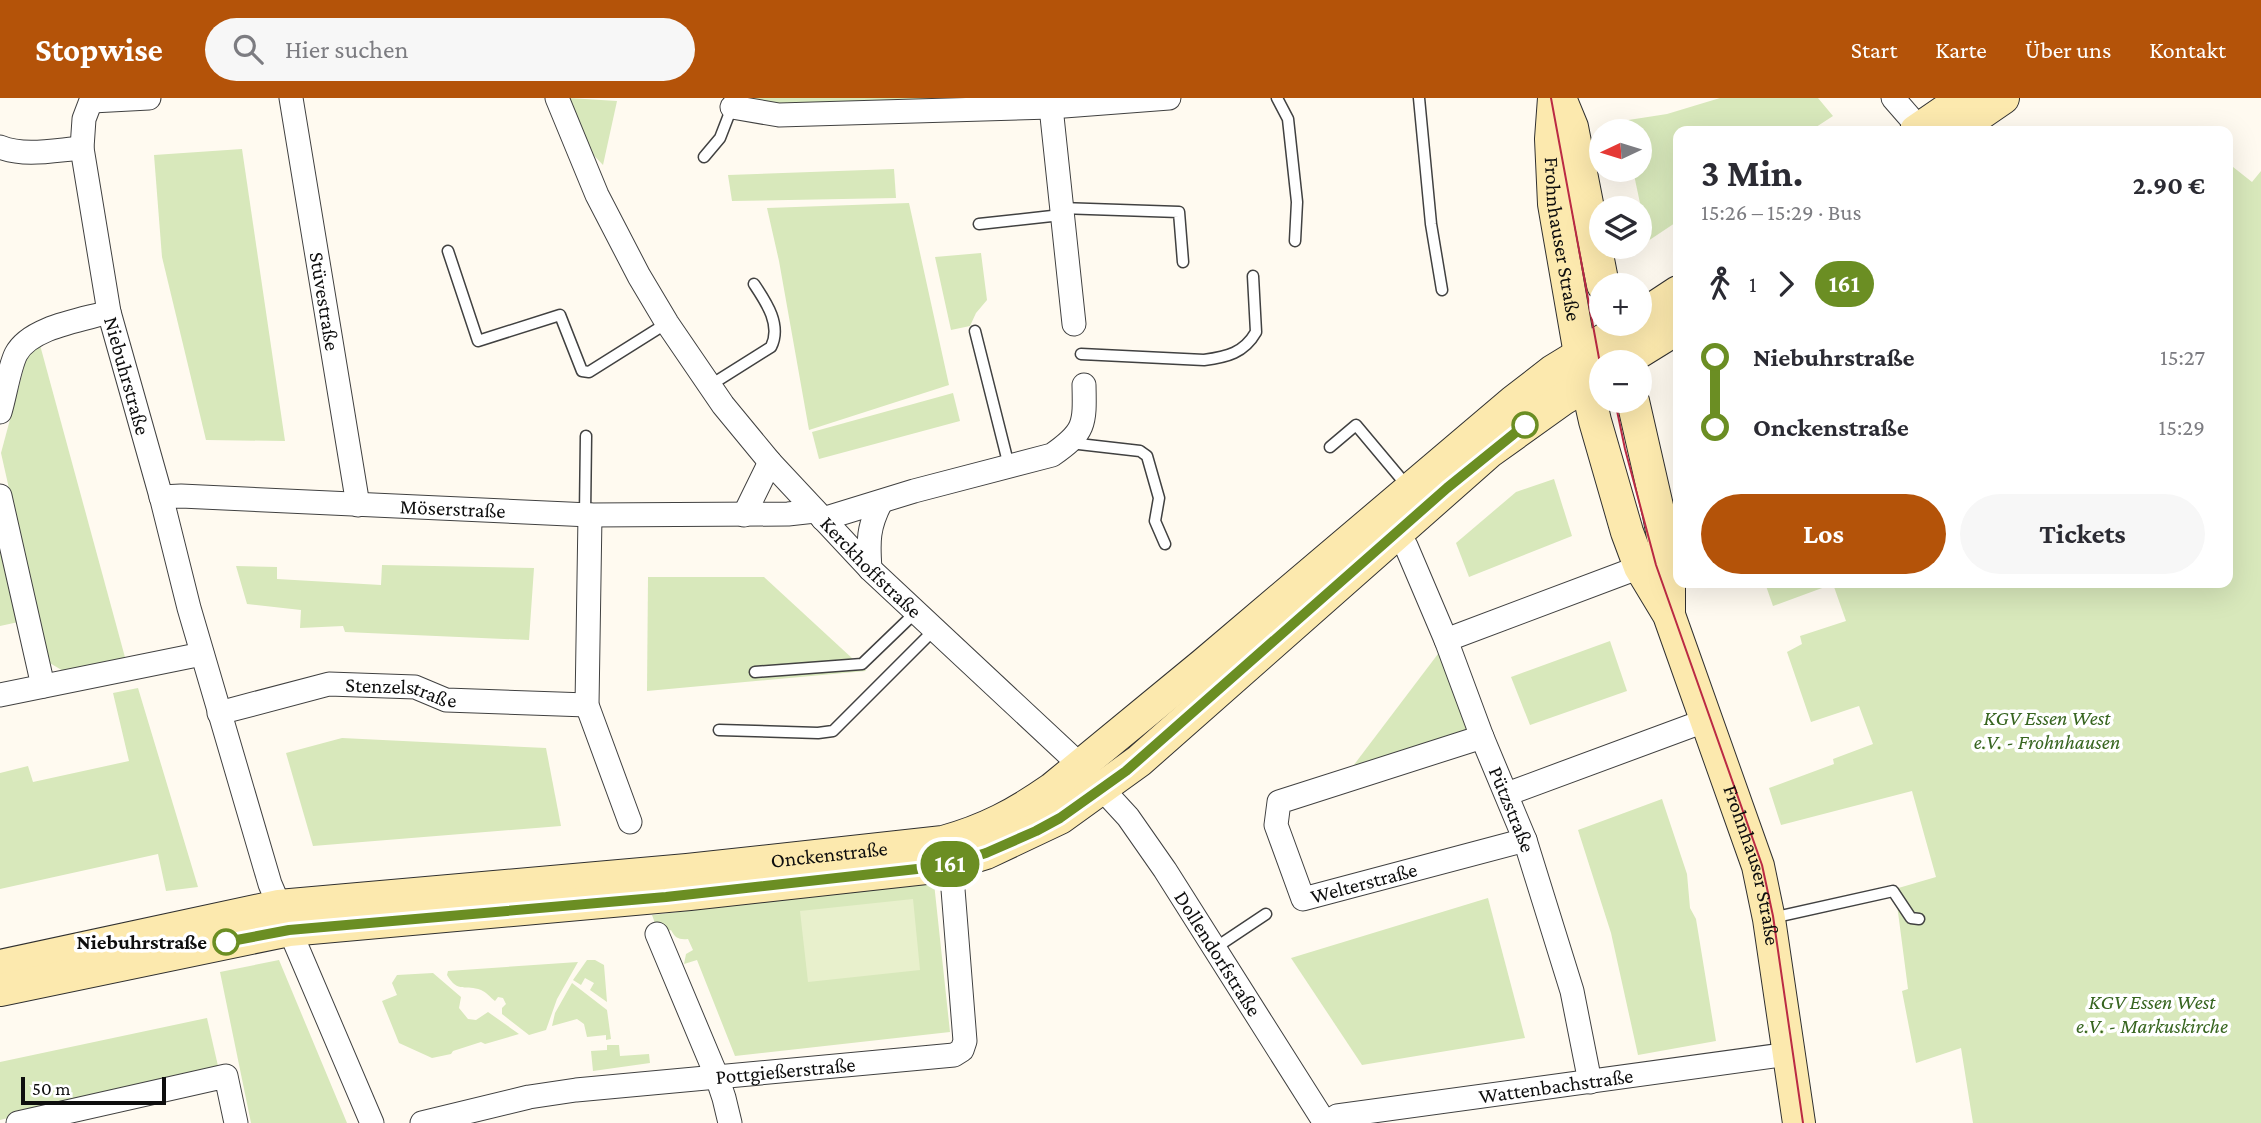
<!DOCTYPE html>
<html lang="de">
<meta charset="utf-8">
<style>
body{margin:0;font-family:"Crimson Pro",serif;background:#f7f7f7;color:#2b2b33;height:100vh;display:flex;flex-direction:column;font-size:26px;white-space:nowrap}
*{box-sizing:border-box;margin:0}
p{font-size:23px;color:#7c7c81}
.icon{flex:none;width:38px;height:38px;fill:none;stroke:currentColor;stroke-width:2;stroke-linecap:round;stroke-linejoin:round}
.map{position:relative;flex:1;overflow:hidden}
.sheet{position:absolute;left:1673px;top:28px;width:560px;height:462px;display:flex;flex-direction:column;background:#fff;border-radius:14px;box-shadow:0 7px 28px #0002}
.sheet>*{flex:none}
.badge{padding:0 14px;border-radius:23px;font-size:24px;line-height:46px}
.needle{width:46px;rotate:266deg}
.controls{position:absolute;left:1589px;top:21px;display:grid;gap:14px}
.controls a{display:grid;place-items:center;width:63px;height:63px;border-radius:50%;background:#fff;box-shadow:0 7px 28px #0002;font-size:35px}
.scale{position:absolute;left:21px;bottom:18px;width:145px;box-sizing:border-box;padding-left:7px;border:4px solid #0e0e0e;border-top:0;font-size:19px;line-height:24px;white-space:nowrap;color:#0e0e0e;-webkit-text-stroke:5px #fff;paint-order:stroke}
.map>.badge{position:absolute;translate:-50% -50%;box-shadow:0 0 0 4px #fff}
.legs{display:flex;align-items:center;gap:10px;height:77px;padding:0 28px;font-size:23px}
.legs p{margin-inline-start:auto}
.overview{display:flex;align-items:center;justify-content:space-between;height:119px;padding:0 28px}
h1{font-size:38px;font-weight:700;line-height:52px}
.button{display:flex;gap:14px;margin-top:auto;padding:14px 28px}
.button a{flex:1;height:80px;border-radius:42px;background:#b45309;color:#fff;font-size:28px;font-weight:700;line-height:80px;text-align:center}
.button a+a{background:#f7f7f7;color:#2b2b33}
ul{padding:0 28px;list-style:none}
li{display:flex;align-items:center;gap:24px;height:70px;font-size:26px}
li i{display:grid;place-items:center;width:10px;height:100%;margin:0 9px;background:currentColor}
li i::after{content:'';width:18px;height:18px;margin:-9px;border:5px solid;border-radius:50%;background:#fff}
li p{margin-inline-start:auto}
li:first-child i{background:linear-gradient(#0000 50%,currentColor 0)}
li:last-child i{background:linear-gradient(currentColor 50%,#0000 0)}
header{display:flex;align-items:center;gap:42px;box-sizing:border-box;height:98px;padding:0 35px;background:#b45309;color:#fff}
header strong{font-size:33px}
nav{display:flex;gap:38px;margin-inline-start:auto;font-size:24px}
.search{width:490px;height:63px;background:#f7f7f7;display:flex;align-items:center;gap:18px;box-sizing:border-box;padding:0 24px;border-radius:38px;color:#7c7c81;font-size:26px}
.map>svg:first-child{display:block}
</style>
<header>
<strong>Stopwise</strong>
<div class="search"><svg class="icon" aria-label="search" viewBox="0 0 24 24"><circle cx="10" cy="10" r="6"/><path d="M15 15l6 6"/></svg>Hier suchen</div>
<nav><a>Start</a><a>Karte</a><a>Über uns</a><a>Kontakt</a></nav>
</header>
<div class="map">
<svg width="2261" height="1025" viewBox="0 0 2261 1025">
<rect width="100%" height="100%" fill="#fffaf0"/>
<g fill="#d8e8bb">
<path d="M569,0L617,3L603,67L585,48Z"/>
<path d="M745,0H1038L779,8Z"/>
<path d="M1720,0H1818L1833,18L1810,33H1678V123L1648,143L1633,72H1640V33H1624L1622,23L1667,16Z"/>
<path d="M242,51L285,343L206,342L162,159L154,57Z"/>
<path d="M2228,65L2252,84L2261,73V1025H1973L1961,950L1916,965L1902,893L1908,891L1895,791L1936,779L1912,693L1781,727L1769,690L1834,666L1833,661L1873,646L1859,608L1811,624L1787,554L1802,546L1800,538L1846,523L1833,486L1773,508L1765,485H2228Z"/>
<path d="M894,71L896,100L732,103L728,77Z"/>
<path d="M909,105L949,287L809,332L779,163L767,110Z"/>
<path d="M981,155L987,202L976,215L970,228L951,232L935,159Z"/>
<path d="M40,247L126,563L65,574L48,564L1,355L27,258Z"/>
<path d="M953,295L960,323L819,361L812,334Z"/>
<path d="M1554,381L1572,438L1469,479L1456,445L1516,394Z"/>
<path d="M0,423L23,523L0,528Z"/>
<path d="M382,467L534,470L529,542L345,534L343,528L300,530L301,512L247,506L236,468L277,469V481L381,487Z"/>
<path d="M648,479H764L866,573L647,593Z"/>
<path d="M1610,543L1627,593L1530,627L1511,579Z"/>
<path d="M1444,548L1477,637L1344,680Z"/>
<path d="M138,590L198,789L166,793L158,756L0,791V675L28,668L33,684L129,663L113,595Z"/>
<path d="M342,640L546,650L561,728L313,748L286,655Z"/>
<path d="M1662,701L1687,776L1690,810L1696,821L1716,943L1638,957L1611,835L1578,732Z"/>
<path d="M934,785L950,934L735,958L697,862L684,866L686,856L693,852L688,841C679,842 675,840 671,832L659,836L652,817Z"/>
<path d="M1488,800L1525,940L1362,967L1291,860Z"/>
<path d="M279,862L347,1025H251L220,874Z"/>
<path d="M587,862H595L604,867L607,904L590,892L594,885L585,880L581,887L573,882Z"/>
<path d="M578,864L557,901L546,932L529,937L502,916V910L506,906L503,900L498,899L495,903C490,899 486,894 481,892C466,886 458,896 447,877L448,873Z"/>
<path d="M433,875L461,899L459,910L468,921L476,922L488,914L519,936L485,946L481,944L453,953L451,956L432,960L399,945L382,903L397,897L392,885L397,877Z"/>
<path d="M572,885L607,912L611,941L606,942V937L587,939L584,926L577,921L552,928L555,915Z"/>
<path d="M207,920L218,968L0,1022V964Z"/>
<path d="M607,947H619L620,958L649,956L650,965L593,973L591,953L607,952Z"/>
</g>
<path fill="#e8f0cc" d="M913,801L920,872L808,884L800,813Z"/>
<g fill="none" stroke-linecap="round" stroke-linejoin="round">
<defs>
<g id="service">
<path d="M1277,0L1288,21L1297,104L1295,143"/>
<path d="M1419,0L1431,126L1442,192"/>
<path d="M704,59L720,40L732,9"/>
<path d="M1060,110L1179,114L1183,164"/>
<path d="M979,126L1061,117"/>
<path d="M448,153L478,243L560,217L582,273L589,274L667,225"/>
<path d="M975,233L1009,368"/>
<path d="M1081,256L1204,262C1227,259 1244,255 1256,234L1253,178"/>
<path d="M709,288L771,249C782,227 766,204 754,186"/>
<path d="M1070,345L1140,353L1147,358L1159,400L1155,423L1165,446"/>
<path d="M1330,349L1356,327L1408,389"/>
<path d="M585,417L586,338"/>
<path d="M755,574L862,566L916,514"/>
<path d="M719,632L818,635L833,633L934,532"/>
<path d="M1772,820L1893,793L1911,820L1919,821"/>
<path d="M1215,850L1266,816"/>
</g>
<g id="minor">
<path id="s1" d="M92,0L84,21L82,50L109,214L162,402L189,510L270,786L372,1025"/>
<path id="s2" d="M291,0L358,407"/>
<path id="s3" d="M557,0L597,97L639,178L667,225L723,307L770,364L870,471L1081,668L1128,719L1165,772L1325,1025"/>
<path d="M1893,0L1920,31"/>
<path d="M92,3L149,0"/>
<path d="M732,9L779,17L1051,9L1169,0"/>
<path d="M1051,9L1074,226"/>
<path d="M0,49C25,59 55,52 82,50"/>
<path d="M0,314C5,298 9,270 16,256C30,229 82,222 109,214"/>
<path d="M0,398L43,588"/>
<path id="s4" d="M161,399L181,398L590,417L788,416L815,413"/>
<path d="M590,417L587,607L630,724"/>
<path d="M744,417L770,364"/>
<path d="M823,421L914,393L1052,357C1085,334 1085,327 1084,287"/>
<path id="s5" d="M1406,448L1446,542L1482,639L1525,742L1572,893L1590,984"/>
<path d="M870,471C868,443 868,429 881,404"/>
<path d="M1446,542L1640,469"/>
<path d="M0,597L202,556"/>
<path id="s6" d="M219,615L329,586L415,589L446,602L587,607"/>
<path id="s7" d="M1482,639L1279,704L1276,727L1303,801L1525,742"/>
<path d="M1507,696L1707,622"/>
<path d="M657,836L717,979L724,1000L730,1025"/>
<path d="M18,1025L226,978L236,1025"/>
<path id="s8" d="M422,1025L529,999L576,992L954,957L962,952L965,943L951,766"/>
<path id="s9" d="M1326,1025L1337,1018L1789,956"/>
</g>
<g id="secondary">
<path id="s10" d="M1554,0L1551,41L1554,106L1580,256L1595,323L1627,434L1640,469L1669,517L1758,768L1769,821L1799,1025"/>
<path d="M1560,0L1572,29L1603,187"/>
<path d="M1916,33L1964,0"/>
<path d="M1955,33L2003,0"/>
<path d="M1640,219L1678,194"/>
<path d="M1623,264L1678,230"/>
<path d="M1633,303L1659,417L1669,471V516"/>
<path id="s11" d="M0,868L279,808L687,772L943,744C986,732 1016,716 1052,691L1204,566L1513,304L1553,273L1630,226"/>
<path d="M0,892L289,832L690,796L944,768L986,755L1060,720L1139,663L1489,354L1563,301L1601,278"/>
</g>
</defs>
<use href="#service" stroke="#414141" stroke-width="13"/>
<use href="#minor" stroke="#414141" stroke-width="25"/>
<use href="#secondary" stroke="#303030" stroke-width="34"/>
<use href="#service" stroke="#fff" stroke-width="10"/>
<use href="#minor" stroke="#fff" stroke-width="23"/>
<use href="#secondary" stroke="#fce9ae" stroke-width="32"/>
<g stroke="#bb2a44" stroke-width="2">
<path d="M1551,0L1601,271"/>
<path d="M1615,303L1625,351L1656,467L1762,767L1773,818L1803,1025"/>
</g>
</g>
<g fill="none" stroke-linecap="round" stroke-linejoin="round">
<defs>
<path id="line-1" d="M226,844L289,832L666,799L944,768L986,755L1036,733L1060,720L1126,673L1447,390L1525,327"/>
</defs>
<use href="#line-1" stroke="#fff" stroke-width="16"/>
<use href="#line-1" stroke="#6b8e23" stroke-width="10"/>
</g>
<g fill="#fff" stroke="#6b8e23" stroke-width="3.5">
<circle cx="1525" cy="327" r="12"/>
<circle cx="226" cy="844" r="12"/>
</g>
<g text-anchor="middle" stroke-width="7" stroke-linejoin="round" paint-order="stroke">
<g font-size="21" fill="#0e0e0e" stroke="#fff">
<text dy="7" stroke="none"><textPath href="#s10" startOffset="142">Frohnhauser Straße</textPath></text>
<text dy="7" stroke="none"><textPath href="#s2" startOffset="206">Stüvestraße</textPath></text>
<text dy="7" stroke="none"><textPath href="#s1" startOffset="284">Niebuhrstraße</textPath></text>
<text dy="7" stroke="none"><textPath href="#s4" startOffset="292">Möserstraße</textPath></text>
<text dy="7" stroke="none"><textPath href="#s3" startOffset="570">Kerckhoffstraße</textPath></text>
<text dy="7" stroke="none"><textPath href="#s6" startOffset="187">Stenzelstraße</textPath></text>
<text dy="7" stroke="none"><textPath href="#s5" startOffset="284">Pützstraße</textPath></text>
<text dy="7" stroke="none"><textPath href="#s11" startOffset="838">Onckenstraße</textPath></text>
<text dy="7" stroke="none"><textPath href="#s10" startOffset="800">Frohnhauser Straße</textPath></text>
<text dy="7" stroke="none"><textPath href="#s7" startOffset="378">Welterstraße</textPath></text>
<text dy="7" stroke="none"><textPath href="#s3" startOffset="1092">Dollendorfstraße</textPath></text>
<text dy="7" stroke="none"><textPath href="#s8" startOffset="368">Pottgießerstraße</textPath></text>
<text dy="7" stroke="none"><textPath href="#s9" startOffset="234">Wattenbachstraße</textPath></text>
</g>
<g font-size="21" font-style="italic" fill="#376520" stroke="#fff">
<text x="2047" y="627">KGV Essen West<tspan x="2047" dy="24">e.V. - Frohnhausen</tspan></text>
<text x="2152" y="911">KGV Essen West<tspan x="2152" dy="24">e.V. - Markuskirche</tspan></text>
</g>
<g font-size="21" font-weight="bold" fill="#0e0e0e" stroke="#fff" text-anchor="end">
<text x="207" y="851">Niebuhrstraße</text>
</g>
</g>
</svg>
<div class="controls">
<a><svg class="needle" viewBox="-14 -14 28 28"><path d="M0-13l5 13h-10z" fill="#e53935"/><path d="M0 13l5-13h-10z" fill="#7c7c81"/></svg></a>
<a><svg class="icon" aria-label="layers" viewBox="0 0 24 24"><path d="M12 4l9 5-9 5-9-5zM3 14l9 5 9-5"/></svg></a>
<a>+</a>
<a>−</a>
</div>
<div class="scale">50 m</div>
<b class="badge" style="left:950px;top:766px;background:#6b8e23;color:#fff">161</b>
<section class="sheet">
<div class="overview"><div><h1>3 Min.</h1><p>15:26 – 15:29 · Bus</p></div><b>2.90 €</b></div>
<div class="legs"><svg class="icon" aria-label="walk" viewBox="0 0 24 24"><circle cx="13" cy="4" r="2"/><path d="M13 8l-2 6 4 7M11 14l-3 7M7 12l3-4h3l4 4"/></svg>1<svg class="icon" aria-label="forward" viewBox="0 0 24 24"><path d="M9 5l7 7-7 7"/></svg><b class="badge" style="background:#6b8e23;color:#fff">161</b></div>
<ul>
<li><i style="color:#6b8e23"></i><b>Niebuhrstraße</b><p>15:27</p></li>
<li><i style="color:#6b8e23"></i><b>Onckenstraße</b><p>15:29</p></li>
</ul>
<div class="button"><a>Los</a><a>Tickets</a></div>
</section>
</div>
